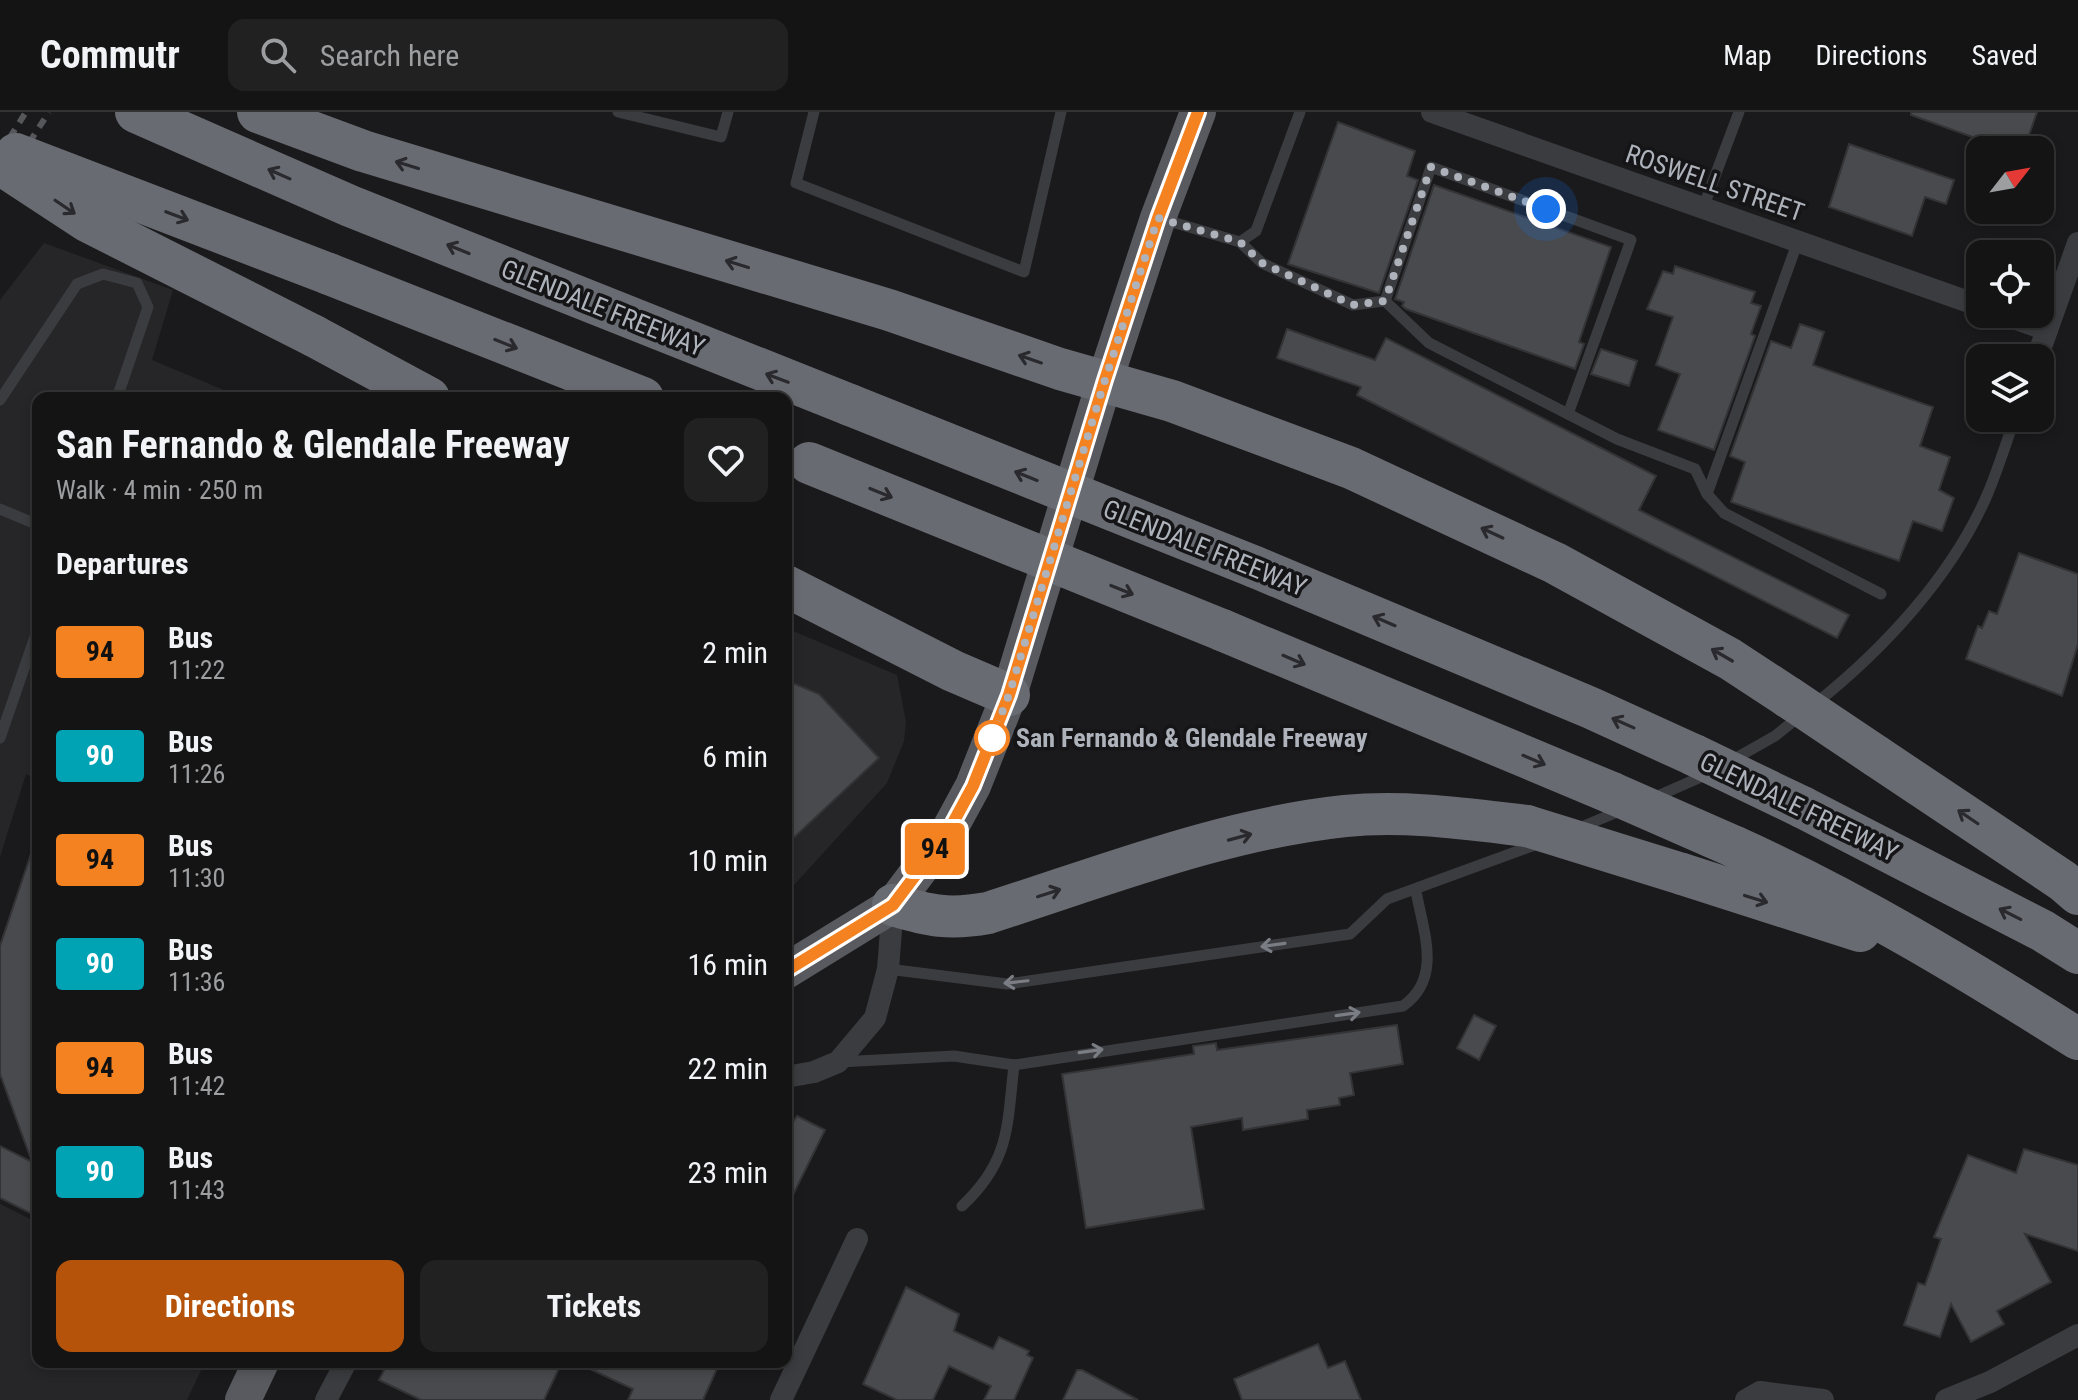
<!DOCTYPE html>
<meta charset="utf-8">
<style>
body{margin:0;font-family:"Roboto Condensed",sans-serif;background:#212122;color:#f1f3f6;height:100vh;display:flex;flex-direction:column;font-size:30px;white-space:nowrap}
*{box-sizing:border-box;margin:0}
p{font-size:26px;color:#9d9ea0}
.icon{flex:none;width:44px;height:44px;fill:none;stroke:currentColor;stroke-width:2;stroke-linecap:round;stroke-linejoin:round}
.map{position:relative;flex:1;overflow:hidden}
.panel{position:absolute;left:32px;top:280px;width:760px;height:976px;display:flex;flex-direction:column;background:#141415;border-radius:16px;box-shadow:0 4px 12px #0003,0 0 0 2px #333334}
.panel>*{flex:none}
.badge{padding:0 16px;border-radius:6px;font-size:28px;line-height:52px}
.needle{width:52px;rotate:59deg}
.buttons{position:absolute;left:1966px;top:24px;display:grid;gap:16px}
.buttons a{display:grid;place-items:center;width:88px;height:88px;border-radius:16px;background:#141415;box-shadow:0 4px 12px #0003,0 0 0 2px #333334;font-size:40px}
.you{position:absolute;width:40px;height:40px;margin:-20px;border:6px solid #fff;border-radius:50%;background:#1a73e8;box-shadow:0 0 0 12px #1a73e833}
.map>.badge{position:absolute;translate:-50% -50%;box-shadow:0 0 0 4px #fff}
h2{padding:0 24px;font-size:30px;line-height:72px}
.round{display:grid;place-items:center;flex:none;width:84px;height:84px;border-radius:16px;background:#212122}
.head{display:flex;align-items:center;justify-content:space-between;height:136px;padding:0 24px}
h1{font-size:38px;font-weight:700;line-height:60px}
.cta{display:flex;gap:16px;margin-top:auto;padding:16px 24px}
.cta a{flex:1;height:92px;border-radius:16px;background:#b45309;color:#fff;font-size:32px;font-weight:700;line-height:92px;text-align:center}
.cta a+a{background:#212122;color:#f1f3f6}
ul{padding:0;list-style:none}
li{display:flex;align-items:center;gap:24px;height:104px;padding:0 24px}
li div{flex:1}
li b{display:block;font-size:30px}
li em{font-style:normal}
li .badge{min-width:88px;font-weight:700;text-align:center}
header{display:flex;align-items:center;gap:48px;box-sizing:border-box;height:112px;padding:0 40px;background:#141415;border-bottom:2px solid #333334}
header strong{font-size:38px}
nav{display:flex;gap:44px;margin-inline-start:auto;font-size:28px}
.search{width:560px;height:72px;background:#212122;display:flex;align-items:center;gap:20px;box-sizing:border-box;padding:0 28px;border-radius:16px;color:#9d9ea0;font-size:30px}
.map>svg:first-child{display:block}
</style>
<header>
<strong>Commutr</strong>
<div class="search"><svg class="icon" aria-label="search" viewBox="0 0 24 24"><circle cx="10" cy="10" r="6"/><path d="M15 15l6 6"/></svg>Search here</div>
<nav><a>Map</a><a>Directions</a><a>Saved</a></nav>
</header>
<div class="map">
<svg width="2078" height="1288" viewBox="0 0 2078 1288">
<rect width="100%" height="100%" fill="#1a1a1c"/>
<g fill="#262629">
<path d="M44,131L173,178L152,248L243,286H38V668L26,662L0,745V188Z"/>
<path d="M786,516L897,563L906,610L904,629L887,671L794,773L786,778Z"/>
<path d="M0,1092L38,1111V1250H205L187,1288H0Z"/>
</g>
<g fill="#494a4e" stroke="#343437" stroke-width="2">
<path d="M1911,0H2037L2024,38H2009L1911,3Z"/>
<path d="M1338,10L1415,39L1407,64L1418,68L1379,181L1288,152Z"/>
<path d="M1849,32L1954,68L1946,92L1925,85L1912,124L1829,95Z"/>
<path d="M1434,73L1611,135L1579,230L1584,232L1575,257L1406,197L1402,194L1404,190L1395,187Z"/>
<path d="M1675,154L1755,180L1751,191L1761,194L1751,222L1755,224L1714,338L1658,318L1680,262L1656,253L1673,205L1647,197L1663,159L1673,162Z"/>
<path d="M1800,212L1824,220L1813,253L1933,295L1920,334L1950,345L1939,378L1954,386L1942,419L1913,409L1899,449L1731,390L1745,350L1730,344L1771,229L1791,236Z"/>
<path d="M1287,217L1375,248L1386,226L1656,364L1639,398L1849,503L1837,526L1357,283L1361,275L1277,246Z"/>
<path d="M1601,237L1637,249L1629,274L1591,262Z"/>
<path d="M2019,441L2078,462V532L2062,584L1966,547L1978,514L1982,516L1989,499L1997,502Z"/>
<path d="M786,568L819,582L879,646L786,733Z"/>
<path d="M34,733L38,734V1105L0,1086V1034L32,1050L0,962V834Z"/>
<path d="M1474,903L1496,914L1479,948L1457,936Z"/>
<path d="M1397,913L1403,952L1350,961L1354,983L1339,986L1340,993L1307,998L1308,1007L1243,1018L1242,1006L1191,1015L1204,1097L1086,1116L1062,962L1194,942L1193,934L1216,931L1217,938Z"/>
<path d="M797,1004L825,1018L786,1097V1012L793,1010Z"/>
<path d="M2024,1037L2078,1053V1139L2025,1122L2051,1170L1997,1199L2004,1212L1971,1230L1951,1192L1940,1225L1904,1213L1918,1171L1925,1173L1941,1127L1934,1125L1968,1043L2016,1061Z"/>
<path d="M906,1175L959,1202L954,1219L993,1237L999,1225L1029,1239L1027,1243L1033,1246L1014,1288H984L991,1274L949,1254L933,1288H897L863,1272Z"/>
<path d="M1318,1232L1328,1256L1345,1249L1361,1288H1242L1234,1267Z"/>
<path d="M388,1250H562L544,1288H421L379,1268Z"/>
<path d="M575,1250H720L703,1288H628L633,1277Z"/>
<path d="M1077,1258H1082L1138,1288H1063Z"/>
</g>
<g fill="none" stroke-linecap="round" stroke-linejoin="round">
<g stroke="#3b3c40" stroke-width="11">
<path d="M618,0L721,25L728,0"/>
<path d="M814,0L796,71L1024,160L1061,0"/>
<path d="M1703,96L1739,0"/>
<path d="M1162,107L1240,130L1262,151L1353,193L1385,189L1431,55L1631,128L1568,302"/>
<path d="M1240,130L1256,119L1300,0"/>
<path d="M1385,189L1429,231L1617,327L1695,357L1707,382L1724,401L1881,482"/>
<path d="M0,288L77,172L103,162L137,171L148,195L117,286"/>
<path d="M1707,382L1798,129"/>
<path d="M0,397L38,413"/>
<path d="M1815,592C1884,537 1953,463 1988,381C1998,357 2006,331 2015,306"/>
<path d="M0,626L38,516"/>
<path d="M1729,650L1775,624L1801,603"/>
<path d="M1653,686L1710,661"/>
<path d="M1579,716L1622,698"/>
<path d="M888,857L1007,872L1350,822L1387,787L1540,731"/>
<path d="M839,950L954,944L1014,953L1403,894C1443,866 1423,819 1416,779"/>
<path d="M962,1094C1010,1049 1007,1015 1014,953"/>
</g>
<g stroke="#3b3c40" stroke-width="22">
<path d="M1432,0L1980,194"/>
<path d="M2002,202L2047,218"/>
<path d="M2037,246L2078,131"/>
<path d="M786,965L814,960L838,950L875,906L888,857L893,793"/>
<path d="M326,1288L346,1250"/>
<path d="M781,1288L857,1127"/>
<path d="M1746,1288L1760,1280L1823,1288"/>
<path d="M1946,1288L1990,1270L2078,1223"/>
</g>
<g stroke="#585a5f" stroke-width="36">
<path d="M786,859L893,793L948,720L973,674L1009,583L1105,268L1158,106L1198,0"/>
<path d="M243,1288L261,1250"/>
</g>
<g stroke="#686b71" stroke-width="42">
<path d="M136,0L350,94L850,293"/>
<path d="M258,0L363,39L889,198L1060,257L1172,289L1351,356L1555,451L1730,547L1788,585"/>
<path d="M329,162L643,286"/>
<path d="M314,224L429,286"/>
<path d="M1255,455L1591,596L1694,643"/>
<path d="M786,474L953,559L1009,583"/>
<path d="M1222,518L1612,681"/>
<path d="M1876,644L2063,769L2078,782"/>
<path d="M1802,695L2043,819L2078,841"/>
<path d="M1735,735C1855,789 1967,857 2078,927"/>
<path d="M1682,762L1860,819"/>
<path d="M893,793C930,804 949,808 988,801C1104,764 1223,717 1345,704C1406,698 1467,707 1527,714"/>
</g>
<g stroke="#55575b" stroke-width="6" stroke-dasharray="10 8" stroke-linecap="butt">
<path d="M0,41L26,0"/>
<path d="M0,76L49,0"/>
</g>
<g stroke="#686b71" stroke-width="42">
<path d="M16,42L329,162"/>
<path d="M0,52L87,109L314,224"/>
<path d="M850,293L1255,455"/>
<path d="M809,351L1222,518"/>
<path d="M1788,585L1876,644"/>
<path d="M1694,643L1802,695"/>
<path d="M1612,681L1735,735"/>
<path d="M1527,714L1682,762"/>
</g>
</g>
<defs><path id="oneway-shaft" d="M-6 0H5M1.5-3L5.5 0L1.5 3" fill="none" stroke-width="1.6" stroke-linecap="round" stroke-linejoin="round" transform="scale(2)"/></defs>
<g stroke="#2a2a2e">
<use href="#oneway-shaft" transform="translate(407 53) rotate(-163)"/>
<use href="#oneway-shaft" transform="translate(279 62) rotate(-156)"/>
<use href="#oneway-shaft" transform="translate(65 95) rotate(34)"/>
<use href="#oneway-shaft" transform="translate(177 104) rotate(21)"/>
<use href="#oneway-shaft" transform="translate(458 137) rotate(-158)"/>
<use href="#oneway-shaft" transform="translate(737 152) rotate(-163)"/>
<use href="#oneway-shaft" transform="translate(506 232) rotate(22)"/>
<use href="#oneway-shaft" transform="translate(1030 247) rotate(-161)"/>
<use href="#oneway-shaft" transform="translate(777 266) rotate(-159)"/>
<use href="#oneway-shaft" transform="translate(1026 364) rotate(-158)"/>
<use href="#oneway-shaft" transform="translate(881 381) rotate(22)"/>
<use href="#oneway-shaft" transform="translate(1492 421) rotate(-155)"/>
<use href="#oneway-shaft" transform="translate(1122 478) rotate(22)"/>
<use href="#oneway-shaft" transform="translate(1384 509) rotate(-157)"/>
<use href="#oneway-shaft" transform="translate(1722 543) rotate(-150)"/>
<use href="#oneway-shaft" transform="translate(1294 548) rotate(23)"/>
<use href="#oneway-shaft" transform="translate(1623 611) rotate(-156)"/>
<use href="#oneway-shaft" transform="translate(1534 648) rotate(23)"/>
<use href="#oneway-shaft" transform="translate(1968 705) rotate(-146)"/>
<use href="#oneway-shaft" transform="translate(1240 725) rotate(-15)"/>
<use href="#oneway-shaft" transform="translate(1049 781) rotate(-18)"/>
<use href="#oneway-shaft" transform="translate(1756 787) rotate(17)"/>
<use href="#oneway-shaft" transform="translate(2010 802) rotate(-153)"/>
</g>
<g stroke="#7a7d83">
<use href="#oneway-shaft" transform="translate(1273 833) rotate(172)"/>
<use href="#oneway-shaft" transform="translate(1016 870) rotate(174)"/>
<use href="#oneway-shaft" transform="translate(1348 902) rotate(-8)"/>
<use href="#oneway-shaft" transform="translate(1091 939) rotate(-8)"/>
</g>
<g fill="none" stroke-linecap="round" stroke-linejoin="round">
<defs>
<path id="line" d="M786,859L893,793L948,720L973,674L1009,583L1105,268L1158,106L1198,0"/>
</defs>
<use href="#line" stroke="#fff" stroke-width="18"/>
<use href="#line" stroke="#f58220" stroke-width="12"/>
<path stroke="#aeb2ba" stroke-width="8" stroke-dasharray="0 14.4" d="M992,626L1009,583L1105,268L1158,106L1240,130L1262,151L1353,193L1385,189L1431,55L1546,97"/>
</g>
<circle fill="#fff" stroke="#f58220" stroke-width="4" cx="992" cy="626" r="16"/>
<g text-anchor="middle" stroke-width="7" stroke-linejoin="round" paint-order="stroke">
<g font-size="26" fill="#aeb2ba" stroke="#151517">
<text transform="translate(1715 71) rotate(19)" y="9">ROSWELL STREET</text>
<text transform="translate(603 196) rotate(22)" y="9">GLENDALE FREEWAY</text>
<text transform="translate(1205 436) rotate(22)" y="9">GLENDALE FREEWAY</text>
<text transform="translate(1799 695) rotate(26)" y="9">GLENDALE FREEWAY</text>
</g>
<g font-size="26" font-weight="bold" fill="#aeb2ba" stroke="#151517" text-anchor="start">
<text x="1016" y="635">San Fernando &amp; Glendale Freeway</text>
</g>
</g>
</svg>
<div class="buttons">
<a><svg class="needle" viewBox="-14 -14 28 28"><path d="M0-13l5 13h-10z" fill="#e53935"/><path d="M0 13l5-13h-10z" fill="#9d9ea0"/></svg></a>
<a><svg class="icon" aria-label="locate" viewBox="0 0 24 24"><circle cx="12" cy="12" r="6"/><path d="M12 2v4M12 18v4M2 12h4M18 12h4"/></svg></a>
<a><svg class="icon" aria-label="layers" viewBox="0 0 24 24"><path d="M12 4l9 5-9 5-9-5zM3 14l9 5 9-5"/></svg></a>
</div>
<div class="you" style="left:1546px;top:97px"></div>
<b class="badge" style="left:935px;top:737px;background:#f58220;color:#111">94</b>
<section class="panel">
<div class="head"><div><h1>San Fernando &amp; Glendale Freeway</h1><p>Walk · 4 min · 250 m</p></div><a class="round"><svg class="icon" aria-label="heart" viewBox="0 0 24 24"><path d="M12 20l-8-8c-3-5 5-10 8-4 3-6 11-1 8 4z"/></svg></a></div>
<h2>Departures</h2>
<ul>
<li><span class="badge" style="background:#f58220;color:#111">94</span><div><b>Bus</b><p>11:22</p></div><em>2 min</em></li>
<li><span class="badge" style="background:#00a3b4;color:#fff">90</span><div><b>Bus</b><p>11:26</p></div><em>6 min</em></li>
<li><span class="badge" style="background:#f58220;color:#111">94</span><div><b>Bus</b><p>11:30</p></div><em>10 min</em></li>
<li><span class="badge" style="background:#00a3b4;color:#fff">90</span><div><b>Bus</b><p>11:36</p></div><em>16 min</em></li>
<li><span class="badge" style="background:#f58220;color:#111">94</span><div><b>Bus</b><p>11:42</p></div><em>22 min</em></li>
<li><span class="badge" style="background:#00a3b4;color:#fff">90</span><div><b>Bus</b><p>11:43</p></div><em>23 min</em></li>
</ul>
<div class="cta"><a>Directions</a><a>Tickets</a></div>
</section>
</div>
